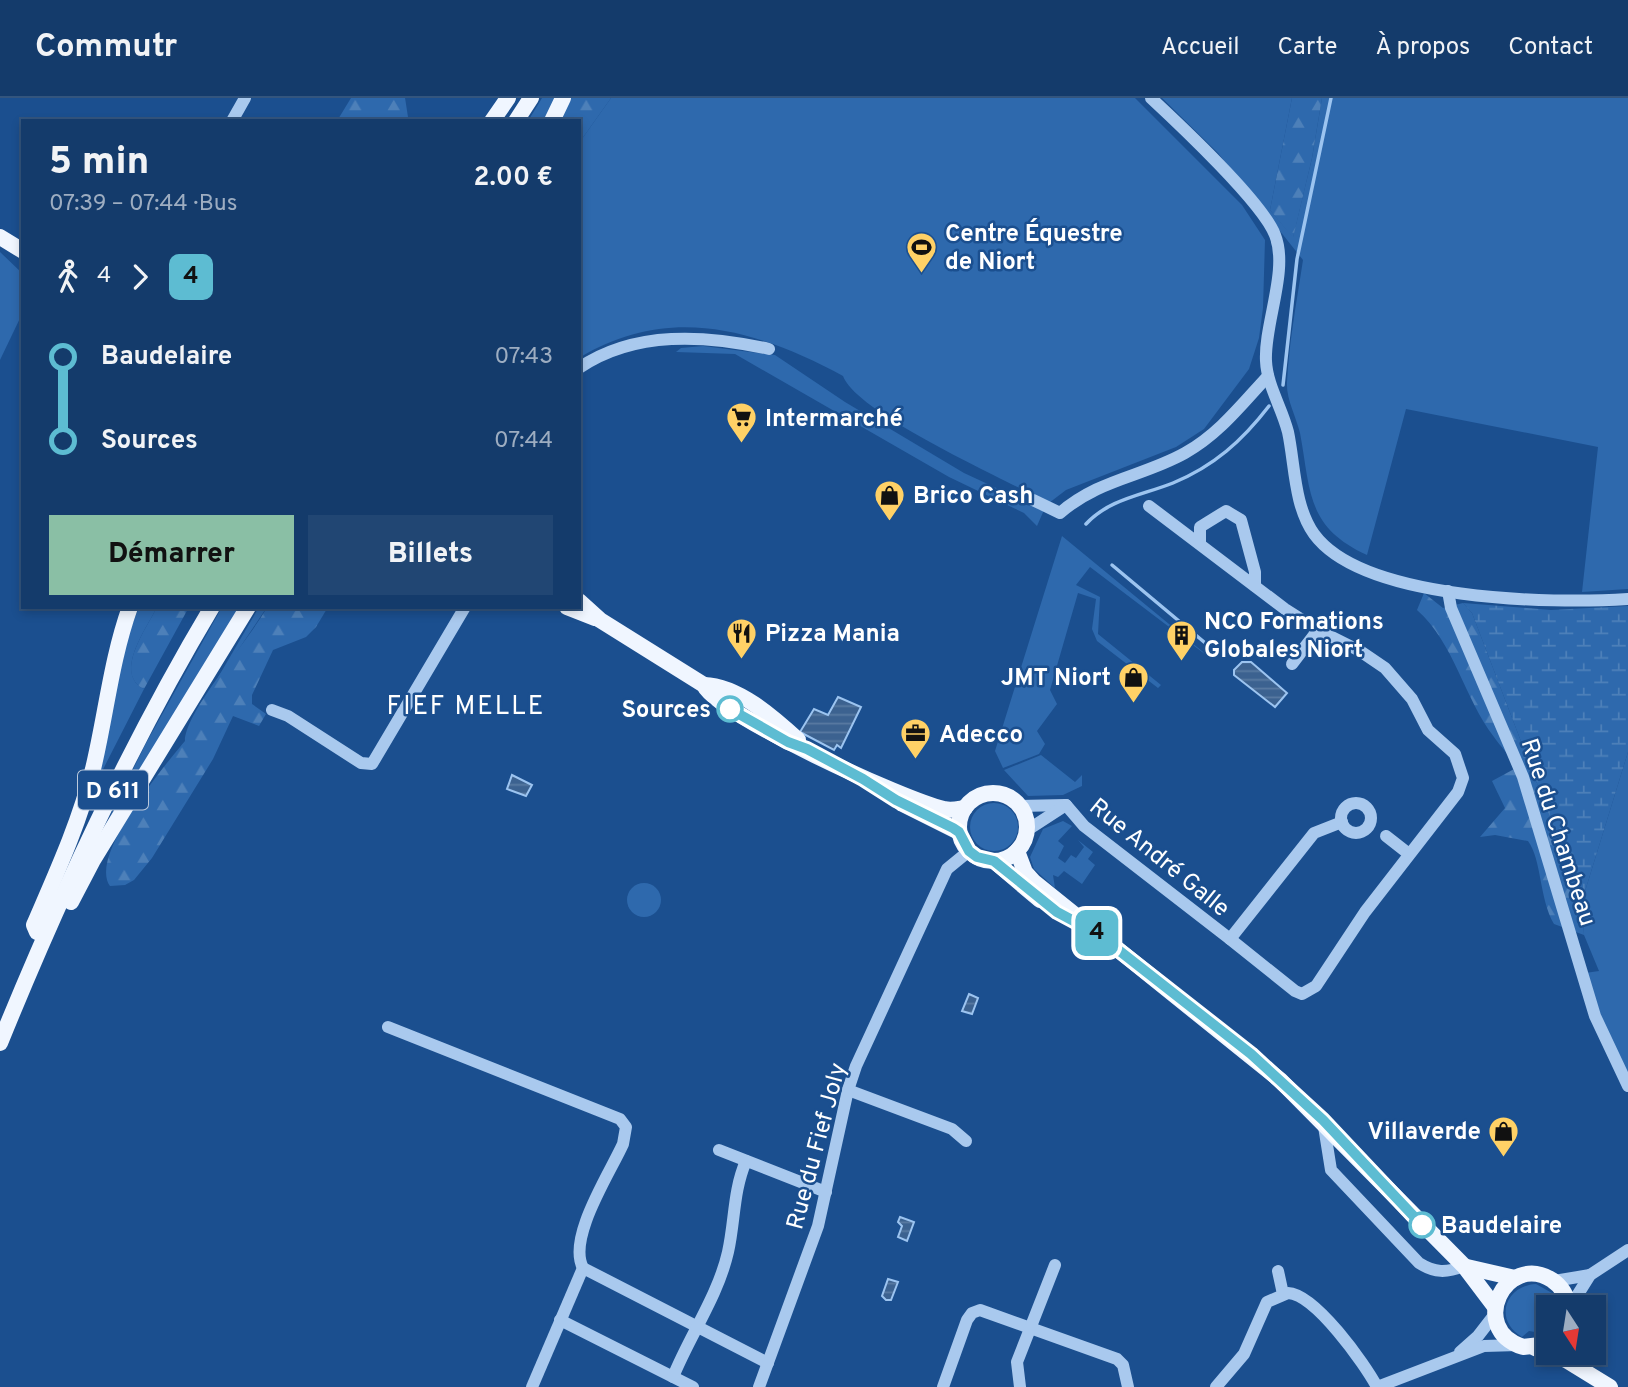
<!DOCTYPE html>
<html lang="fr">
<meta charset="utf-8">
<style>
body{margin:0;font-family:Overpass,sans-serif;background:#214673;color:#f1f3f6;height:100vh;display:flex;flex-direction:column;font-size:26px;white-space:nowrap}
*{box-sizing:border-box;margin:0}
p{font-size:23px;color:#9dadc1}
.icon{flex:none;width:38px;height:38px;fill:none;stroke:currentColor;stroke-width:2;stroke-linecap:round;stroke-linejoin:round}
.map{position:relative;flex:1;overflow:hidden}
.details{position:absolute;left:21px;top:21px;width:560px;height:490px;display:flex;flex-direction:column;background:#143b6b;border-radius:0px;box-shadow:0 4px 10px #0003,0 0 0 2px #33557e}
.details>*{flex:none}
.badge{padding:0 14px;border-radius:10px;font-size:24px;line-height:46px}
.needle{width:46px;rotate:168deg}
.fabs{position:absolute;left:1536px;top:1197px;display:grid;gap:14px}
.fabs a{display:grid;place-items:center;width:70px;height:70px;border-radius:0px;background:#143b6b;box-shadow:0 4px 10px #0003,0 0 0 2px #33557e;font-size:35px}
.map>.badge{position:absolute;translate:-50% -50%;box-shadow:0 0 0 4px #fff}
.legs{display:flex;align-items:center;gap:10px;height:77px;padding:0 28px;font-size:23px}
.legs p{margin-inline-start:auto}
.head{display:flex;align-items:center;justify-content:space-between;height:119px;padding:0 28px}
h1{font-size:38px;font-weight:800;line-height:52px}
.button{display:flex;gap:14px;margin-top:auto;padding:14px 28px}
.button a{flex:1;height:80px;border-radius:0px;background:#8abfa5;color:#111;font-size:28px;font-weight:800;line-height:80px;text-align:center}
.button a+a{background:#214673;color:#f1f3f6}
ul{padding:0 28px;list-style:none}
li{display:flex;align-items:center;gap:24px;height:84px;font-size:26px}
li i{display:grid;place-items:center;width:10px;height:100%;margin:0 9px;background:currentColor}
li i::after{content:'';width:18px;height:18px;margin:-9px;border:5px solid;border-radius:50%;background:#143b6b}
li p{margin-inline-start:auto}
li:first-child i{background:linear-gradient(#0000 50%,currentColor 0)}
li:last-child i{background:linear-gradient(currentColor 50%,#0000 0)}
header{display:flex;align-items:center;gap:42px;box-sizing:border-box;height:98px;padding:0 35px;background:#143b6b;border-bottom:2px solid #33557e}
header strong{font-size:33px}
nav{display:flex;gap:38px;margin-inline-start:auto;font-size:24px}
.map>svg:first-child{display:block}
</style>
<header>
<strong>Commutr</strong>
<nav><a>Accueil</a><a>Carte</a><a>À propos</a><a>Contact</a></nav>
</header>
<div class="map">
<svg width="1628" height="1289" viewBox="0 0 1628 1289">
<defs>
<pattern id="forest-firs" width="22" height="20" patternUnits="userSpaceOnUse" patternTransform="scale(1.75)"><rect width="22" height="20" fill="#2e69ad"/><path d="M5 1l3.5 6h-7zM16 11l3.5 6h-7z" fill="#4d80b9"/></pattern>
<pattern id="wetland-marsh" width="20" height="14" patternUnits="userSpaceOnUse" patternTransform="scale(1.75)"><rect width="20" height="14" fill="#2e69ad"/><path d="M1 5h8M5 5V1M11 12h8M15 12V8" fill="none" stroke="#4d80b9"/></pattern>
<pattern id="water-rules" width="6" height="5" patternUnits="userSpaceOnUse" patternTransform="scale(1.75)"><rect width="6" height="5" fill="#3c6290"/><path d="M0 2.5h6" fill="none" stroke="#597aa1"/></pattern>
</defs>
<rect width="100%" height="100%" fill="#1b4f8f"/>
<g fill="#2e69ad">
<path d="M542,0H556L545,23H528Z"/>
<path d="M611,0H1135L1242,107L1265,142L1263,210L1259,240L1249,271L1204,331L1176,349L1066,392L1049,405C1009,383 857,316 843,278C757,232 670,205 579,260V45Z"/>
<path d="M1162,0H1292L1270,112L1293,139L1312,60L1322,0H1628V491L1582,494L1598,349L1406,311L1367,457C1306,429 1311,394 1300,335C1296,318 1286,301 1287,284C1289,243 1297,202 1303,162L1218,55Z"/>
<path d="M0,154L23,176V214L0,262Z"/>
<path d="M703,248L775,257L845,304L964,375L1044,412L1037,428L1024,415L949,379L735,256L676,254L681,250Z"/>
<path d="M1062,438L1214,563L1090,469L1076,487L1100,499L1098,536L1161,587L1158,590L1097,543L1092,531L1096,501L1078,495L1050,592L1057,606L1037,633L1045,646L1039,656L1003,670L995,653Z"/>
<path d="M139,509H157C147,530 113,575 144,591L92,693L127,540Z"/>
<path d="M222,509H244L109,720L145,647Z"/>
<path d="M259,509H267L206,600Z"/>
<path d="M1628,654V975L1606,934L1585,875L1599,873L1584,837L1582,803Z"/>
<path d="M1041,657L1075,684L1082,677V688L1063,697L1028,698L1004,672Z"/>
<circle cx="994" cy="729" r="24"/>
<path d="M1063,723L1072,728L1058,743L1064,748L1058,760L1065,765L1071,757L1076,760L1084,749L1078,742L1093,754L1088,761L1095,767L1082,786L1064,773L1058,779L1053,777L1055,790L1034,771L1030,759L1043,731Z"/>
<circle cx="644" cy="802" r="17"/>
<path d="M1536,1186L1552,1195L1559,1209H1549L1547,1236L1529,1233L1522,1239C1494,1223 1504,1188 1536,1186Z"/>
</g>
<g fill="url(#forest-firs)">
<path d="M351,0H405L408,19L405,23H337Z"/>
<path d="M570,0H611L579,45V23H560Z"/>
<path d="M1292,0H1322L1312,60L1293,140L1270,112Z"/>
<path d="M1424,495L1443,510L1463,505L1472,515L1582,803L1584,837L1554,826C1539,800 1542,762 1528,743L1495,737L1480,739L1505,710L1492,683L1516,670C1510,656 1502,651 1494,639C1464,600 1455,546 1417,512Z"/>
<path d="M157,509H189L144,591C113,575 147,530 157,509Z"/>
<path d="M267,509H328L316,529L306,539L273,552L252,597V606L266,616L259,628L233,618L213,661L152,760L134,782L125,787L110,788C88,758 165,667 185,643C185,613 251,540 267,509Z"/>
</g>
<path fill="url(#wetland-marsh)" d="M1463,505L1551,512L1628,508V654L1582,803L1472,515Z"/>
<g fill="url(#water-rules)" stroke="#9cc4f0" stroke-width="2">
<path d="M1242,564H1251L1287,595L1275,609L1234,577V572Z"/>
<path d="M838,599L861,609L841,650L837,647L834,652L800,634L814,611L828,617Z"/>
<path d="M512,677L532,687L526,698L507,691Z"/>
<path d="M969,896L978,900L972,916L962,913Z"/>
<path d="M900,1119L914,1124L907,1143L898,1139L902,1128L898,1124Z"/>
<path d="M888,1181L898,1184L891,1202H886L882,1198Z"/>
</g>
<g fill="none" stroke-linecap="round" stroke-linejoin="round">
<g stroke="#9cc4f0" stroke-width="3.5">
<path d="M1283,287L1297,161L1331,0"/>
<path d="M1086,426C1109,401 1143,397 1173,385C1214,368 1242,343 1269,308"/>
<path d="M1112,467L1216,554"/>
</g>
<g stroke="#a9c9ee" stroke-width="12">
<path d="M1151,0C1179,26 1263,105 1275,137C1289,172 1264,226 1266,263C1267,287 1282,310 1288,334C1295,367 1294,408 1314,436C1363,503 1552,506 1628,501"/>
<path d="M232,23L245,0"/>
<path d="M579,270C635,232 706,237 769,251"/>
<path d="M1033,402L1060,415C1099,381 1142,379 1185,355C1219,336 1242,306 1268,278"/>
<path d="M1149,408L1285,511L1318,532L1360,553L1385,570L1412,601L1428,632L1455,656L1463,680L1458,694L1365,814L1316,888L1302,896L1295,893L1230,841"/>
<path d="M1200,446V429L1226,413L1241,422L1255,474V488"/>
<path d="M1448,493L1451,510L1523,679L1595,918L1628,988"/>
<path d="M1292,566L1318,532"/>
<path d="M272,612L288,618L361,665L372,666L465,509"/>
<circle cx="1356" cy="720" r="15"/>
<path d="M1066,707L1084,728L1230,841L1314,735L1342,724"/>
<path d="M1019,708L1066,707"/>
<path d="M1026,733L1066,707"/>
<path d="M1386,738L1409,756"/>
<path d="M388,929L620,1021L626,1029L623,1046C610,1075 567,1140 583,1170L768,1265"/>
<path d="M848,992L952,1031L966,1043"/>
<path d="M1323,1022L1331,1072L1419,1165C1435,1175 1446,1175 1464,1168"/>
<path d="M719,1052L826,1094"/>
<path d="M1278,1173L1283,1196"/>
<path d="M1554,1183L1590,1177"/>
<path d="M1570,1209L1590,1177L1628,1152"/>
<path d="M560,1222L693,1289"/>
<path d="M1460,1254L1478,1238L1495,1216"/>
<path d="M673,1279C690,1237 718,1198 728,1154C735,1123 733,1093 746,1063"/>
<path d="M532,1289L583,1170"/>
<path d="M759,1289L818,1128L848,992L856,968L947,771L969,753"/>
<path d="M943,1289L967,1222L972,1215L980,1212L1117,1261L1123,1267L1128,1289"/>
<path d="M1020,1289L1017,1264L1055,1167"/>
<path d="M1216,1289L1244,1256L1267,1204L1288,1195C1315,1196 1365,1266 1377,1289"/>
<path d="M1377,1289L1484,1248L1518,1247"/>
</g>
<g stroke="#f0f6ff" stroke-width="16">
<path d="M492,23L508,0"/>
<path d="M516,23L531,0"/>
<path d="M552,23L563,0"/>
<path d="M0,139L23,153"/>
<path d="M579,503L600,522L704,587C718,617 906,703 944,711C951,713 958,711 965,710"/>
<path d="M567,509L595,520"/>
<path d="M704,587C738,588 773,619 798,642"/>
<circle cx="993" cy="729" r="34"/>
<path d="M901,705L959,734"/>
<path d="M1017,753L1025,774L1034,784L1280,982L1464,1168L1495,1209"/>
<path d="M994,763L1040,802"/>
<path d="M71,804L93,762L248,509"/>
<path d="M37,834L34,827C56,776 79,726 93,671C106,617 111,562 130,509"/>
<path d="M0,945C61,795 129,648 212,509"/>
<path d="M1467,1169L1515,1180"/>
<path d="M1549,1246L1523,1249C1467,1231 1506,1153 1552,1182C1561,1188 1567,1198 1569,1209"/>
<path d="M1535,1250L1566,1262L1610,1289"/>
</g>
</g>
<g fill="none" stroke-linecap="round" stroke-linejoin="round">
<defs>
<path id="line-1" d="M730,611L788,644L807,651L863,681L896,702L953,730L959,734L969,753L977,759L994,763L1057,814L1098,836L1251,956L1323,1022L1422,1127"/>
</defs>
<use href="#line-1" stroke="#fff" stroke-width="16"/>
<use href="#line-1" stroke="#5dbcd2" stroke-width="10"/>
</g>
<defs>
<symbol id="stadium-pin" viewBox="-11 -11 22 30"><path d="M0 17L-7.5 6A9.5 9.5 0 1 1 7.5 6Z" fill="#ffd166" stroke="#1b4f8f"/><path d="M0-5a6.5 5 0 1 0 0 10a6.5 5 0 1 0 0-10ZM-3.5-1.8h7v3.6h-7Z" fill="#111"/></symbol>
<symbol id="supermarket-pin" viewBox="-11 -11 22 30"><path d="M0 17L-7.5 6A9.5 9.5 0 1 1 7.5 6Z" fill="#ffd166" stroke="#1b4f8f"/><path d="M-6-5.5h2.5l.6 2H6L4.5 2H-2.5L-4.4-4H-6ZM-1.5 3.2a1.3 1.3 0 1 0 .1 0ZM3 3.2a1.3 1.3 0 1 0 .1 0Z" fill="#111"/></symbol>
<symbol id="shop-pin" viewBox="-11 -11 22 30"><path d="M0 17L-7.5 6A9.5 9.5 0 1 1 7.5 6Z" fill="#ffd166" stroke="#1b4f8f"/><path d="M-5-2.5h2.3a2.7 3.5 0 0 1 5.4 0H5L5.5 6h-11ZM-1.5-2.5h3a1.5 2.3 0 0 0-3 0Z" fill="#111"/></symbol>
<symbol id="restaurant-pin" viewBox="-11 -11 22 30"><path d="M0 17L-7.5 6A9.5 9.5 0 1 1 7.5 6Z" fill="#ffd166" stroke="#1b4f8f"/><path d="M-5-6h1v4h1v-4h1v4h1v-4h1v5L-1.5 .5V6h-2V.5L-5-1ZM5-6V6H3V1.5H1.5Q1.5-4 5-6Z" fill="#111"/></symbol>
<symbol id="building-pin" viewBox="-11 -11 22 30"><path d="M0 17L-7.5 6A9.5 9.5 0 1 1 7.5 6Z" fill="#ffd166" stroke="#1b4f8f"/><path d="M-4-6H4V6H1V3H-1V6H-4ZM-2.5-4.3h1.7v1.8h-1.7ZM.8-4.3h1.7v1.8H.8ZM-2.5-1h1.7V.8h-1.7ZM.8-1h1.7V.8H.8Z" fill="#111"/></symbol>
<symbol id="office-pin" viewBox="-11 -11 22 30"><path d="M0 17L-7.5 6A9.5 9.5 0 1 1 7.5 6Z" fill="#ffd166" stroke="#1b4f8f"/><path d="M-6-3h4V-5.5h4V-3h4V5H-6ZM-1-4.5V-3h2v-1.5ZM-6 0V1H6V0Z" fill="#111"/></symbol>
</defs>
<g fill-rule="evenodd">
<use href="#stadium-pin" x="904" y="132" width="35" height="47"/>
<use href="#supermarket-pin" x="724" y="302" width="35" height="47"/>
<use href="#shop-pin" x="872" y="380" width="35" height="47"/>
<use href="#restaurant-pin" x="724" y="518" width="35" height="47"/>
<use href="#building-pin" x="1164" y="520" width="35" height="47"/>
<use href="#shop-pin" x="1116" y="562" width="35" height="47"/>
<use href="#office-pin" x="898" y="618" width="35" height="47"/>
<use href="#shop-pin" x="1486" y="1016" width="35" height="47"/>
</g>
<g fill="#fff" stroke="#5dbcd2" stroke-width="3.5">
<circle cx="730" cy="611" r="12"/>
<circle cx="1422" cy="1127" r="12"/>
</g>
<g text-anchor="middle" stroke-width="5" stroke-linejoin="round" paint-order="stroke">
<rect fill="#1b4f8f" stroke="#bbcadd" stroke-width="2" x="78" y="672.5" width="70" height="39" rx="5"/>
<g font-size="23" font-weight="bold" fill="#fff">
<text x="113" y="700">D 611</text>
</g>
<g font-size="24" font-weight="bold" fill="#fff" stroke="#1b4f8f" text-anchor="start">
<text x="945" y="143">Centre Équestre<tspan x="945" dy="28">de Niort</tspan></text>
<text x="765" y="328">Intermarché</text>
<text x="913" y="405">Brico Cash</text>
<text x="1204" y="531">NCO Formations<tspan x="1204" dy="28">Globales Niort</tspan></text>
<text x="765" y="543">Pizza Mania</text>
<text x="1111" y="587" text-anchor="end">JMT Niort</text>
<text x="939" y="644">Adecco</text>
<text x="1481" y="1041" text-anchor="end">Villaverde</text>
</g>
<g font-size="24" font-weight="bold" fill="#fff" stroke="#1b4f8f" text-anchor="end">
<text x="711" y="619">Sources</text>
<text x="1441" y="1135" text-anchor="start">Baudelaire</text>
</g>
<g font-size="24" fill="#fff" stroke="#1b4f8f">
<text transform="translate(1559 734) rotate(72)" y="8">Rue du Chambeau</text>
<text transform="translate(1160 759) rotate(39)" y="8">Rue André Galle</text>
<text transform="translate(816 1048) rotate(-75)" y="8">Rue du Fief Joly</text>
</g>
<g font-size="26" letter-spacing="2" fill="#fff" stroke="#1b4f8f">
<text x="466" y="616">FIEF MELLE</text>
</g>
</g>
</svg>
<div class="fabs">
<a><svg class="needle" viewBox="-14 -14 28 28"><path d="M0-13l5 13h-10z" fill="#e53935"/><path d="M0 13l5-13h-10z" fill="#9dadc1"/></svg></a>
</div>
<b class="badge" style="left:1097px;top:835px;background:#5dbcd2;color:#111">4</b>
<section class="details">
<div class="head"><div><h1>5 min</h1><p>07:39 – 07:44 · Bus</p></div><b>2.00 €</b></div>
<div class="legs"><svg class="icon" aria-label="walk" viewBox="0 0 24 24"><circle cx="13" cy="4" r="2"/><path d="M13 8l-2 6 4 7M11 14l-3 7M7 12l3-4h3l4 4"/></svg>4<svg class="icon" aria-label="forward" viewBox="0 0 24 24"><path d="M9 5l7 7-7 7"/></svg><b class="badge" style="background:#5dbcd2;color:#111">4</b></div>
<ul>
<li><i style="color:#5dbcd2"></i><b>Baudelaire</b><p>07:43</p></li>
<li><i style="color:#5dbcd2"></i><b>Sources</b><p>07:44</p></li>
</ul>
<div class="button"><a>Démarrer</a><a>Billets</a></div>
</section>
</div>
